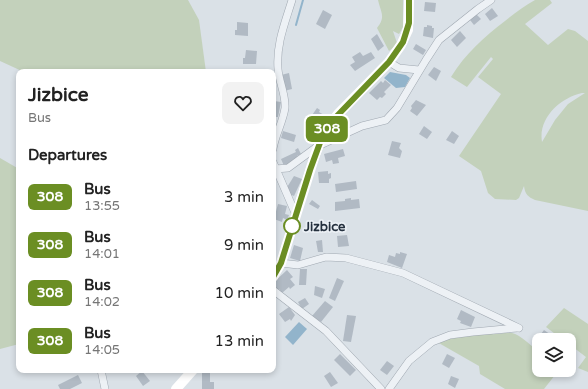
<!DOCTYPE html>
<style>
body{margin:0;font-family:"Varela Round",sans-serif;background:#f2f2f2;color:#222;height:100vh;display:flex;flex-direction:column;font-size:15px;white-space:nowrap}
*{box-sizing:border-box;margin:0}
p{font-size:13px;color:#767676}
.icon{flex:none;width:22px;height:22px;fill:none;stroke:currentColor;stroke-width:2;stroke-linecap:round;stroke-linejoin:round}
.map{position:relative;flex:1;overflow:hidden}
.side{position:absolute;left:16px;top:69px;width:260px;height:304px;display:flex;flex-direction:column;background:#fff;border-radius:8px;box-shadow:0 2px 6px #0003}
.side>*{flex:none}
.badge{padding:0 8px;border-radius:6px;font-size:14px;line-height:26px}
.buttons{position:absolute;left:532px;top:333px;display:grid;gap:8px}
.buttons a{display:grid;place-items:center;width:44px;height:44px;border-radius:8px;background:#fff;box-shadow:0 2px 6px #0003;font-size:20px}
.map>.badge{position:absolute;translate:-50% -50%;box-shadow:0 0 0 2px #fff}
h2{padding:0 12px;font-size:15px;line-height:36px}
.round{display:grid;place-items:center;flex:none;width:42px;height:42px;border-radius:8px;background:#f2f2f2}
.headline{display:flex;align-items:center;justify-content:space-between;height:68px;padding:0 12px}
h1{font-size:19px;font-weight:700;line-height:30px}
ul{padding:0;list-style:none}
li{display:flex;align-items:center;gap:12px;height:48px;padding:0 12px}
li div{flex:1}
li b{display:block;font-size:15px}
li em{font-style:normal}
li .badge{min-width:44px;font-weight:700;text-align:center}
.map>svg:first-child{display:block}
</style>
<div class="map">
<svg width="588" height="389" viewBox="0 0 588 389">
<rect width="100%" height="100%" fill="#dae1e7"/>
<g fill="#c3d1bb" fill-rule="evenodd">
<path d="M0,0H188L199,20L206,72H24L0,61Z"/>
<path d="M378,0H403V27L399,34L393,31L397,43L394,47L389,51L377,28C386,17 381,13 378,0Z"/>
<path d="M535,0H550L552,3L525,24L548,45L568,29L575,31L588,41V211L535,200C528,197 525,194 524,186L519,198L516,200L495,199L488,193L481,171L459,156L501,94L478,77L493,59L491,57L467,87L451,77C465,54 484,37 505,21C515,13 524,6 535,0ZM582,93H585L568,104L555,120L542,142C538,118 560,98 582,93Z"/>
<path d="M0,158L19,169V344L0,349Z"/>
<path d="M564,308L588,324V372L578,368L586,357L569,344V340H563L546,327Z"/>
<path d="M486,333C495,336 503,332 512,333C520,334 532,347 539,352V370H559L544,389H505L480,374L479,366L437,342L449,339Z"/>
</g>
<g fill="#92b4cb">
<path d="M390,72L406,75L410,78L405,87L396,88L384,78Z"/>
<path d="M299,322L307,329L293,345L285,337Z"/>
</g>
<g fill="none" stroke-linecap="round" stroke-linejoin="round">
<path stroke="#92b4cb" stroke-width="2" d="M296,25L303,0"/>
</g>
<g fill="#b1bac4">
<path d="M425,2L436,3L435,12L424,11Z"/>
<path d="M492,8L498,16L490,21L485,14Z"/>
<path d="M323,10L332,15L325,29L316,24Z"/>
<path d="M476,14L481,19L474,25L470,20Z"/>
<path d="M237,22L248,23V36L235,35V30H237Z"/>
<path d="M427,25L432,26V28H434L433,38L423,36L424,27H427Z"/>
<path d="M460,31L466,38L457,47L451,40Z"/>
<path d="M377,34L384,46L378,51L371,39Z"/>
<path d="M416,44L426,50L423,55L413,49Z"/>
<path d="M246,50L257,51L256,64H243V58H245Z"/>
<path d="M360,52L363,56L371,52L375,58L355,71L350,65L355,62L352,57Z"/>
<path d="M434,67L441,71L436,81L428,75Z"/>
<path d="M289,73L292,89L284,91L281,75Z"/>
<path d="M385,80L391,85L384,92L386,94L382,98L380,97L377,100L369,93L381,81L383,83Z"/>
<path d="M416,100L426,105L417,116L410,111L412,108L411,106Z"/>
<path d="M274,101L281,102L278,117H273Z"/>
<path d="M317,108L320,110L319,112L324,115L318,124L310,118Z"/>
<path d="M424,126L432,132L427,139L419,134Z"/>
<path d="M283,131L296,135L294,142L281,138Z"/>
<path d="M452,131L459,136L454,144L446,140Z"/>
<path d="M392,141L401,143L399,148L402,151L400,158L388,155Z"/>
<path d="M298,148L301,154L297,156L299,158L284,166L281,159L296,152L295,150Z"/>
<path d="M343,149L345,156L338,158L339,163L333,164L332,160L326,162L324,154Z"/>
<path d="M328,171V174L331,173V178L329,179V183H319L318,172Z"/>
<path d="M294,176L302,179L294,196L286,193V189Z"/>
<path d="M356,181L357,189L336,192L335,184Z"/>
<path d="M351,198V200L359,199L360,208L335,211V202L345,201V199Z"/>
<path d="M312,200L320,206L318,209L309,204Z"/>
<path d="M278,204L287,206L285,214L289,215L287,220L283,218L282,222L274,219Z"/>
<path d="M347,235L349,246L338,247L337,236Z"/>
<path d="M322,240L323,252H318L316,241Z"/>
<path d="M294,245L303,248L300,261L290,258Z"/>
<path d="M400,252L407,254L402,268L387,262L389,255L395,257L396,253L400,254Z"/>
<path d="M300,269H307L306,285H299Z"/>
<path d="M287,270L293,277L290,279L295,285L290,289L289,287L282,293L279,289L278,290L273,285V283Z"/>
<path d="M337,278L344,281L335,301L329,298Z"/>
<path d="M315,286L325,289L322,298L314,295Z"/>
<path d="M305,298L309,304L302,309L298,302Z"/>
<path d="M325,301L333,307L321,322L312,316Z"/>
<path d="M289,307L295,315L291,321L290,319L285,322L279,314Z"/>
<path d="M461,310L475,317L471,327L460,323L461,321L457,319Z"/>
<path d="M347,315L356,316L351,342L343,341Z"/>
<path d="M544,330L554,337L551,340H540L538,338Z"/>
<path d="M340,354L356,370L350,376L334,360Z"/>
<path d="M447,354L455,358L449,368L442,364Z"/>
<path d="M387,361L394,366L387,375L380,370Z"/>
<path d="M142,371L150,381L143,386L136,376Z"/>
<path d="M202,371L210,372V382H214V389H202Z"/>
<path d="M330,372L338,383L331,387L324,376Z"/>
<path d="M78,375L82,383L70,389H60L58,385Z"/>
<path d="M451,376L459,379L455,388L448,384Z"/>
</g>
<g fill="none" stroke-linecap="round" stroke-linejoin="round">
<defs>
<g id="street">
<path d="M389,62L399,68L419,70"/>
<path d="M273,149C275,135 283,122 285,108C286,95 279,82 278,69C276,44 285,23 292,0"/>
<path d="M273,162L296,215"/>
<path d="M273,167L275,169L288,168L318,146L362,126L386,120L397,108L426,60L439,40L478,9L491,0"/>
<path d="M281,263L298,265L326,257L346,258L403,273L519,328"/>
<path d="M273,290L326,331L381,389"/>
<path d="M101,370L105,389"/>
<path d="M389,389L409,361L432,342L450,335L473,332L517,328"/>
</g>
</defs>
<use href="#street" stroke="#a0a8b1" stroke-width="8"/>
<use href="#street" stroke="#edf1f5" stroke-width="7"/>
<g stroke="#fff" stroke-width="10">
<path d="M273,277L281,263L315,155L321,140L328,127L338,114L389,62L401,45L408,30L409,0"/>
<path d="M176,389L193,370"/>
</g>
</g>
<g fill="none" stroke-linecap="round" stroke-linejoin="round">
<defs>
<path id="line" d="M273,277L281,263L310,170L321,140L326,130L335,118L389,62L403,42L409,23V0"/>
</defs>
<use href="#line" stroke="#fff" stroke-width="9"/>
<use href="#line" stroke="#6b8e23" stroke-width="6"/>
</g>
<circle fill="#fff" stroke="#6b8e23" stroke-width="2" cx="292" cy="226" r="8"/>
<g text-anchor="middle" stroke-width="3.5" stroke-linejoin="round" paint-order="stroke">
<g font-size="13" font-weight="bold" fill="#24303e" stroke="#eaeff4" text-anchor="start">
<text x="304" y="231">Jizbice</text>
</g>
</g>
</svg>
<div class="buttons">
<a><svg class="icon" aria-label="layers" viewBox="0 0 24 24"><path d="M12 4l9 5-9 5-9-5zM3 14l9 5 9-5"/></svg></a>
</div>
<b class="badge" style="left:327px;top:129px;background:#6b8e23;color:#fff">308</b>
<section class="side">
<div class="headline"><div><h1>Jizbice</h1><p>Bus</p></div><a class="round"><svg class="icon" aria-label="heart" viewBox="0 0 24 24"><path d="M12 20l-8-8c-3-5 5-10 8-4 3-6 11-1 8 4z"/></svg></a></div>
<h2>Departures</h2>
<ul>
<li><span class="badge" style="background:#6b8e23;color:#fff">308</span><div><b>Bus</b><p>13:55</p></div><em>3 min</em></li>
<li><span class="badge" style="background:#6b8e23;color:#fff">308</span><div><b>Bus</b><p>14:01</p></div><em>9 min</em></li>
<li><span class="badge" style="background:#6b8e23;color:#fff">308</span><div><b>Bus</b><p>14:02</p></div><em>10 min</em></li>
<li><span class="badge" style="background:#6b8e23;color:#fff">308</span><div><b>Bus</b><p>14:05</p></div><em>13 min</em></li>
</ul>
</section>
</div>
